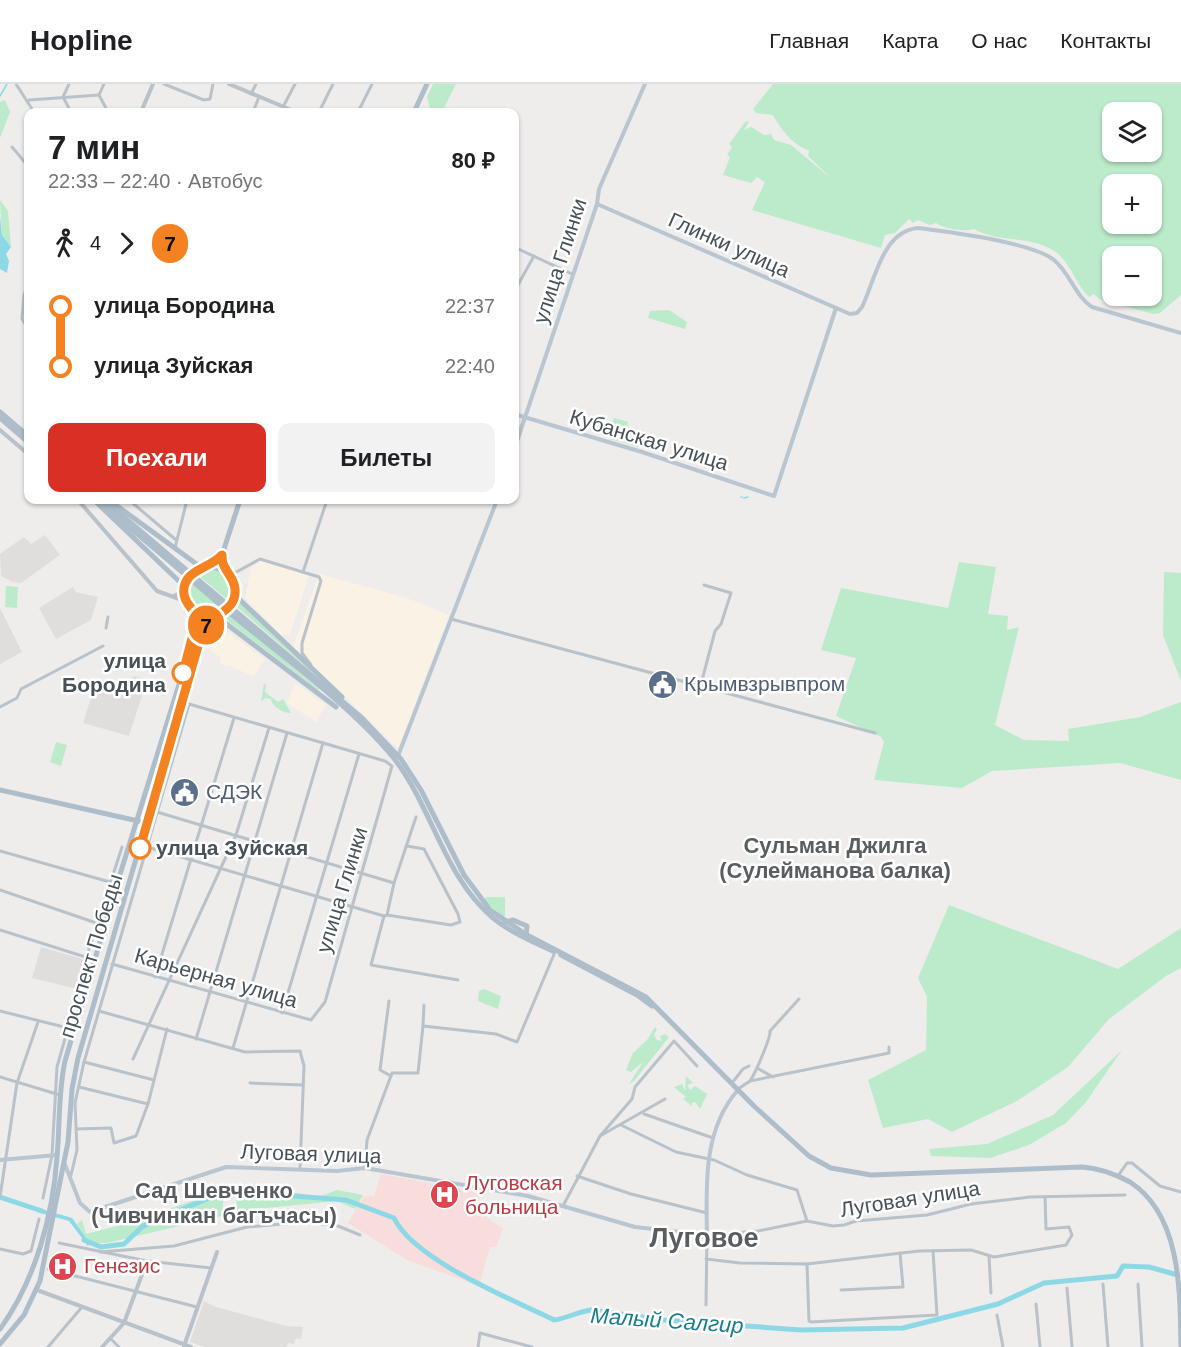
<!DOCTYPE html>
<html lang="ru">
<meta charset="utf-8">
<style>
body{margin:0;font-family:Arial,sans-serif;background:#f2f2f2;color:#202124;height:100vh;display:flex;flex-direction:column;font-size:22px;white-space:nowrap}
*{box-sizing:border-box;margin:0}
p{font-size:20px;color:#757577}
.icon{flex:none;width:33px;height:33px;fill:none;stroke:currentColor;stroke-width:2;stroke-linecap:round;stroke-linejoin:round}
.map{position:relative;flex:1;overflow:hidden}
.drawer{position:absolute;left:24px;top:24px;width:495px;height:396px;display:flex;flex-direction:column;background:#fff;border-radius:12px;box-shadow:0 2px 4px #0004}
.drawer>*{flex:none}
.badge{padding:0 12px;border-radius:20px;font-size:21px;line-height:39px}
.fabs{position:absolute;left:1102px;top:18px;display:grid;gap:12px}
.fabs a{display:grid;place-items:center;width:60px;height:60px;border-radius:12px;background:#fff;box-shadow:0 2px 4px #0004;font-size:30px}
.map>.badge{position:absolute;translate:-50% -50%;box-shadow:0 0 0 3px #fff}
.legs{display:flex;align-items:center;gap:9px;height:66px;padding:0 24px;font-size:20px}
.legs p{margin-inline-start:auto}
.overview{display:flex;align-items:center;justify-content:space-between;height:102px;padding:0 24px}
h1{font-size:33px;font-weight:700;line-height:45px}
.button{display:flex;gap:12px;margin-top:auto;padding:12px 24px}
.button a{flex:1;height:69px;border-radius:12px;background:#d93025;color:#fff;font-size:24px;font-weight:700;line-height:69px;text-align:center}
.button a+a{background:#f2f2f2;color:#202124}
ul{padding:0 24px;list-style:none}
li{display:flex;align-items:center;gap:21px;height:60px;font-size:22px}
li i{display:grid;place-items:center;width:9px;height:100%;margin:0 8px;background:currentColor}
li i::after{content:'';width:15px;height:15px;margin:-8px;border:4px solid;border-radius:50%;background:#fff}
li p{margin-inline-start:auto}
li:first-child i{background:linear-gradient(#0000 50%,currentColor 0)}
li:last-child i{background:linear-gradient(currentColor 50%,#0000 0)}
header{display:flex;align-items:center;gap:36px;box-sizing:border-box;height:84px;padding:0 30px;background:#fff;border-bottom:2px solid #e0e0e0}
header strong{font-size:28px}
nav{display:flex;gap:33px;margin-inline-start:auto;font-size:21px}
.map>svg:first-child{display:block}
</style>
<header>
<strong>Hopline</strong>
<nav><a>Главная</a><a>Карта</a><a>О нас</a><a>Контакты</a></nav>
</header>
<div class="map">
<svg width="1181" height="1263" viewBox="0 0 1181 1263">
<rect width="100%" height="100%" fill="#efecec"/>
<g fill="#faf2e5">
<path d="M261,477L309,491L290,551H281L245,514L251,484Z"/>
<path d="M319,490L407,514L449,531L398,664L293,563Z"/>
<path d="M220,543L265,575L254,592L233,584L232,581L230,583L221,580L220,573L210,566Z"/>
<path d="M295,599L326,621L316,638L287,619Z"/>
</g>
<g fill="#e0dddd">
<path d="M45,451L60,471L21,499L13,498L1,492L0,470L24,453L31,460Z"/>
<path d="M73,503L76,508L98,513L91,536L56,555L39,524Z"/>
<path d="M0,524L22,568L0,580Z"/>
<path d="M135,592L147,596L129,652L83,639L91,614Z"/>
<path d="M41,863L86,876L77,905L32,894Z"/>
<path d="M204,1217L216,1223L286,1242L303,1243L301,1255L296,1254L294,1260L288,1259L286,1263H205L190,1258Z"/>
</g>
<path fill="#f8dddc" d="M381,1090L480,1108L477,1126L503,1145L496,1163H490L479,1202L407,1176L348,1139L364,1112H374Z"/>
<g fill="#bcebcb" fill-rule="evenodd">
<path d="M433,0H456L442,28H431L427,13Z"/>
<path d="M773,0H1181V211L1160,229L1153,230L1099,215L1094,210L1089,213C1074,199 1071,176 1051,165C1027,152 995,158 974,145C964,148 944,145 936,139L930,141L918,136L913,139L909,135L895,149L885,151L881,164L752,126L765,98L757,93L751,99L723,91L730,73L727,71L732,63L729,60L746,37L749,38L744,46L751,43L764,51L771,50L774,56L791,61L832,95L808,72L809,66C796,64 780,45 773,31L756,29L753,25ZM1152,28V68H1113V28ZM1152,100V140H1113V100ZM1113,172H1152V212H1113Z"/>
<path d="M5,16L10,28L0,54V18Z"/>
<path d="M0,116L8,127L11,163L2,151Z"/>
<path d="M669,226L687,238L685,245L648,234L650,227Z"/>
<path d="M614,334L628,338L627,343L647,349L638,363L610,355L608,350Z"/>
<path d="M959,478L996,483L988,530L1008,532L1007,546L1019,543L995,641L1024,656L1069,657L1068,645L1140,633L1181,618V696L1120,679L992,687L962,704L874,696L884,658L881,653L836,632L856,574L821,566L841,504L948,524Z"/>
<path d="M211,485C228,489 234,500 229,517L197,490Z"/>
<path d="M1164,488L1181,489V597L1163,551Z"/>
<path d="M191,497L222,524L211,530L196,526L187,512Z"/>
<path d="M6,502L18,503L17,524L5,523Z"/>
<path d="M238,516L324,599L236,522Z"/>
<path d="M229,530L319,605L318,606L229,538L226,533Z"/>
<path d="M264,599L266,602L265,608L278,618L283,615L291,629C283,629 272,623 271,615L265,614L261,618Z"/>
<path d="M56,658L67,661L61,682L50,678Z"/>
<path d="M486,813H505V832L503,833L484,817Z"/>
<path d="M949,821L1118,885L1181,844V884L1166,892L1109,935L1068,983L1017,1017L952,1048L928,1035L883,1044L868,996L926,966L927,913L918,894Z"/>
<path d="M484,905L501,912L498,925L478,917L479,907Z"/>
<path d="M655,943L657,945L654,951L657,956L662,957L660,952L665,950L669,953L634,997L629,1000L643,978L631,988L626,986L633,969L647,956Z"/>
<path d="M1122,966L1086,1018L1066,1039L1029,1061L990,1074L931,1072L929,1065L987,1060L1053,1031Z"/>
<path d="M686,992L693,999L687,1001L690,1006L695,1002L707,1010L700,1025L695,1018L692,1019V1022L683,1015L686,1013L674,1003L682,1000L685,1007Z"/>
<path d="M253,1101L318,1113L337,1106L363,1111L355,1125L337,1117L236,1127L237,1108L230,1107L224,1109L222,1132L107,1159H90L77,1140L82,1136L86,1150L133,1138L230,1103Z"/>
</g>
<g fill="#8cd9e5">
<path d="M0,132L2,151L11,163L6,170L9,177L7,189L0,185Z"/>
<path d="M38,1124L72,1134L90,1159L88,1162L69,1137L37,1128Z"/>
</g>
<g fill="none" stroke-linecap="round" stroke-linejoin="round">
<g stroke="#8cd9e5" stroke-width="1.5">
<path d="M0,12L7,0"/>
<path d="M741,413H742"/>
<path d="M744,414L748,413"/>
</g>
<g stroke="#8cd9e5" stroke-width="5">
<path d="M0,1113L42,1127"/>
<path d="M84,1156L101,1163L124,1160L143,1142L230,1105L261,1104L280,1111L346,1116L394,1134C414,1176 511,1215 554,1236C568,1234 577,1228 591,1226L664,1236L801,1246L903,1244L998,1220L1044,1199L1117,1192L1123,1182L1149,1183L1174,1190"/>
</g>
<g stroke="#b8c2c8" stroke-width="3">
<path d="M16,0L34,28"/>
<path d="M69,0L63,13L71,28"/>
<path d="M164,0L204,16L210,15L213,0"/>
<path d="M251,10L256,0"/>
<path d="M99,11L108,28"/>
<path d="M99,11L104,0"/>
<path d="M29,16L99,11"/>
<path d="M283,23L295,0"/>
<path d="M253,28L259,13"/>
<path d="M319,28L333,0"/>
<path d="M358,28L372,0"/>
<path d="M12,63L28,82"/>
<path d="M514,163L572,190"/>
<path d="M28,200L24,211L22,235L28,244"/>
<path d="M514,208L534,172"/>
<path d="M129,416L175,455"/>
<path d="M175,464L187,416"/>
<path d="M303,488L327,416"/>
<path d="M229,492L260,475L319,493L321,497L302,559V569L311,581"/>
<path d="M451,535L875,649"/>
<path d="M106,544L108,533"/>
<path d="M700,604L715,547L721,540L731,509L704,501"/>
<path d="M0,623L17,614L21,605L103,562"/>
<path d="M157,728L394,799"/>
<path d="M416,733L394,799L387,831L384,832L371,881L458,896"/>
<path d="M147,763L384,832"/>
<path d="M0,767L117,800"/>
<path d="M0,806L105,842"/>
<path d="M387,831L451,841L460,838L458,830L424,765L407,762"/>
<path d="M0,846L95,876"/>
<path d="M86,874L122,763"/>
<path d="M155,893L234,634"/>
<path d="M389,917L380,986L391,992"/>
<path d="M0,927L68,944"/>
<path d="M99,927L245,968L300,967L304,982L300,1085"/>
<path d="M282,929L359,670"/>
<path d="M423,942L424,921"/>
<path d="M196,955L287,649"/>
<path d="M233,964L323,659"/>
<path d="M133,975L236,751L269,644"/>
<path d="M84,978L154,996"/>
<path d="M757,984L773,993"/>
<path d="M0,993L60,1011"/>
<path d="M749,998C754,993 771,953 770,947L799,915"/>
<path d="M250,999L303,1001"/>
<path d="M732,999L743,985L749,982"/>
<path d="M79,1003L148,1020"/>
<path d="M738,1005L750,997L889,969V963"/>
<path d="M644,1030L713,1054"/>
<path d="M621,1041L676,1068L714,1076L747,1091L797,1106L807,1137"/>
<path d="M76,1045L111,1044L114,1059L136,1052L148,1020L167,945"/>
<path d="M600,1052L632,1015L635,1003L674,957L697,982"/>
<path d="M365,1084L367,1056L392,989H418L423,942L496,950L517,958L555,868"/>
<path d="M71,1091L77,1066L75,1019L84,978L189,620L385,677L392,682L325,918L311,936L112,880"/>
<path d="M577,1092L631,1110L707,1129"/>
<path d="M1118,1092L1127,1079H1132L1160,1102L1181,1108"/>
<path d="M0,1113L17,999L38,938"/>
<path d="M43,1114L52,1071L57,983L68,944"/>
<path d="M563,1122L600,1052L665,1015"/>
<path d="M59,1159L147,1177L211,1184"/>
<path d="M0,1165L23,1170L31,1167L39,1135"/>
<path d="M100,1168L174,1162L247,1143L306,1138L338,1142L360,1151"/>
<path d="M989,1172L991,1209"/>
<path d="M706,1175L740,1179L807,1180L919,1167L971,1166L994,1173L1066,1161L1072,1151L1069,1143L1046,1145L1045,1113"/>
<path d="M807,1180L809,1237L811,1238L937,1231L933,1167"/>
<path d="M48,1185L197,1223"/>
<path d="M1103,1200L1108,1263"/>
<path d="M1138,1200L1142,1263"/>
<path d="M1067,1204L1072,1263"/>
<path d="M841,1206L903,1203L900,1169"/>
<path d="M1036,1220L1040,1263"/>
<path d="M706,1221L707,1151L758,1147L807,1137L833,1142L844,1141L856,1137L927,1131L971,1120L1030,1113L1125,1111"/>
<path d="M997,1231L1003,1263"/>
<path d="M110,1254L119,1263"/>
<path d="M48,1263L82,1223"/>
<path d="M478,1263L480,1249L532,1263"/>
</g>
<g stroke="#b8c2c8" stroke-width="4">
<path d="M229,0L296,28"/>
<path d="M141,28L153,0"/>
<path d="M0,346L28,370"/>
<path d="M78,416L157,507L185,517"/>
<path d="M174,512L183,507"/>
<path d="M37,1206L191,1263"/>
<path d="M184,1262L217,1168"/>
<path d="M102,1263L124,1239L147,1177"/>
</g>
<g stroke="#bac6cf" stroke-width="4">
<path d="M597,120L850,230L857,229L862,223C875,197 882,147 918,144C948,148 1032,158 1054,176C1070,189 1075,212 1092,223L1181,249"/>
<path d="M514,330L642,368L774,412L836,224"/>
<path d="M514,366L597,120L599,105L645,0"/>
<path d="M398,672L497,416"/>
<path d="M0,1076L57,1071"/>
<path d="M64,1078L80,1119L90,1128L226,1083L337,1087L365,1084L528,1112L635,1143L707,1151C706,1102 703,1045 738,1006"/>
</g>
<g stroke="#adbdca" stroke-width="5">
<path d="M414,28L427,0"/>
<path d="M0,328L28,352"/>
<path d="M0,334L28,358"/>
<path d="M94,416L184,502"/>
<path d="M104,416L184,484"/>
<path d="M109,416L202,484"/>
<path d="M103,421L181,487"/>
<circle cx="209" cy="508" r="25"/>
<path d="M224,487L222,471L240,416"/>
<path d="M235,506L239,515L342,613"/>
<path d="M234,526L362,634L401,675L421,706L464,791L490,826L527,851L646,913L754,1022L809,1072L831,1084L871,1091L1082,1083C1099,1084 1115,1090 1130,1098C1181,1131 1180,1206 1181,1263"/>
<path d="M231,530C282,572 351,622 392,672C432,721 443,792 493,834C510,848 533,858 553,867"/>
<path d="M216,532L336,623"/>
<path d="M0,706L147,739"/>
<path d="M505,838L513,836L527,842L526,852"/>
<path d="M561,871L637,911L652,922"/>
<path d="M0,1245C35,1197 53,1132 57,1073C60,1041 58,1009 65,977L117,800L186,578L197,541L196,529"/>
<path d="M0,1260L24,1231L40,1197L68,1058L72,1005L78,974L202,548L213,532"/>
</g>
<g stroke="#adbdca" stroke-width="5">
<path d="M184,484L234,526"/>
<path d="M181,487L231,530"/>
</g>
</g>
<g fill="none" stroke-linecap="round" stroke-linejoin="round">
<defs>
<path id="line-1" d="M140,764L202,548C212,529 237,528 235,505C234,491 221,486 222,471C210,485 181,486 184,510C185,521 195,525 197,535L183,589"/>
</defs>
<use href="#line-1" stroke="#fff" stroke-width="14"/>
<use href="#line-1" stroke="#f58220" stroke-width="9"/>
</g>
<defs>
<symbol id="civic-disc" viewBox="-11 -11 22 22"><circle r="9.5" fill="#5c6f8a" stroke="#fff"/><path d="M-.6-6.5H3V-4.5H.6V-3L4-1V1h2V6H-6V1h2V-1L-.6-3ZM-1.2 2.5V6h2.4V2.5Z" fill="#fff"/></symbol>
<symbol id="hospital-disc" viewBox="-11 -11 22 22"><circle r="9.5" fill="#e0444e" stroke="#fff"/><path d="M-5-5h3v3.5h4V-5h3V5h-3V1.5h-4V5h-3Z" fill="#fff"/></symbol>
</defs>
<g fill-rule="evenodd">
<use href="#civic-disc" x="646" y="584" width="33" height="33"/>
<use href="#civic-disc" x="168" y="692" width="33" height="33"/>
<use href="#hospital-disc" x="428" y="1094" width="33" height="33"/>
<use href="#hospital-disc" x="46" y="1166" width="33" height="33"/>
</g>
<g fill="#fff" stroke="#f58220" stroke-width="3">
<circle cx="183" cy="589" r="10"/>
<circle cx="140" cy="764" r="10"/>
</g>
<g text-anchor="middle" stroke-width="5" stroke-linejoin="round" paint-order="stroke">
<g font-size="21" fill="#465158" stroke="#fff">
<text transform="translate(729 161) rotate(24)" y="7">Глинки улица</text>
<text transform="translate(560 177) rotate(-72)" y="7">улица Глинки</text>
<text transform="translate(649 356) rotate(17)" y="7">Кубанская улица</text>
<text transform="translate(342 806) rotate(-73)" y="7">улица Глинки</text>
<text transform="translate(91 872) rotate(-73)" y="7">проспект Победы</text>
<text transform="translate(216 894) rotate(16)" y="7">Карьерная улица</text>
<text transform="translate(311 1070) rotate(2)" y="7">Луговая улица</text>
<text transform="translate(910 1115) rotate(-9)" y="7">Луговая улица</text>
</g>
<g font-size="21" font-weight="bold" fill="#465158" stroke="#fff" text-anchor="end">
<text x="166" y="584">улица<tspan x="166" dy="24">Бородина</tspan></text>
<text x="156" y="771" text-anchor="start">улица Зуйская</text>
</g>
<g font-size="21" fill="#4e5e75" stroke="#fff" text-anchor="start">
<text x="684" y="607">Крымвзрывпром</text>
<text x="206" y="715">СДЭК</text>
</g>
<g font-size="21" fill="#be3a42" stroke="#fff" text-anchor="start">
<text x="465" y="1106">Луговская<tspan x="465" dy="24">больница</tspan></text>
<text x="84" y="1189">Генезис</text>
</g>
<g font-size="22" font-weight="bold" fill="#595d60" stroke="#fff">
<text x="835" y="769">Сульман Джилга<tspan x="835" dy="25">(Сулейманова балка)</tspan></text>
<text x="214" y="1114">Сад Шевченко<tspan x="214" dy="25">(Чивчинкан багъчасы)</tspan></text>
</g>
<g font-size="22" font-style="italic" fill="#157d8d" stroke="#fff">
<text transform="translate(667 1236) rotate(4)" y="8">Малый Салгир</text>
</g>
<g font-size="27" font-weight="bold" fill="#595d60" stroke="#fff">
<text x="704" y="1163">Луговое</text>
</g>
</g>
</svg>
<div class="fabs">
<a><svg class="icon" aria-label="layers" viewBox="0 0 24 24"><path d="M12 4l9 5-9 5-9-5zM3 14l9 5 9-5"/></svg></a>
<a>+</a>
<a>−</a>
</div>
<b class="badge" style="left:206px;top:541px;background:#f58220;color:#111">7</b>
<section class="drawer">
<div class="overview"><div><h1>7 мин</h1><p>22:33 – 22:40 · Автобус</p></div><b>80 ₽</b></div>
<div class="legs"><svg class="icon" aria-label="walk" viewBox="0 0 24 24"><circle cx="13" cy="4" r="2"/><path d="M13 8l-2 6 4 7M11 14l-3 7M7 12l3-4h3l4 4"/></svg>4<svg class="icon" aria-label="forward" viewBox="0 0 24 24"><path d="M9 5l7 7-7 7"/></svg><b class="badge" style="background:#f58220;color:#111">7</b></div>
<ul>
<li><i style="color:#f58220"></i><b>улица Бородина</b><p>22:37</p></li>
<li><i style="color:#f58220"></i><b>улица Зуйская</b><p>22:40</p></li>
</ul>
<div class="button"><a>Поехали</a><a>Билеты</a></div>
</section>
</div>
